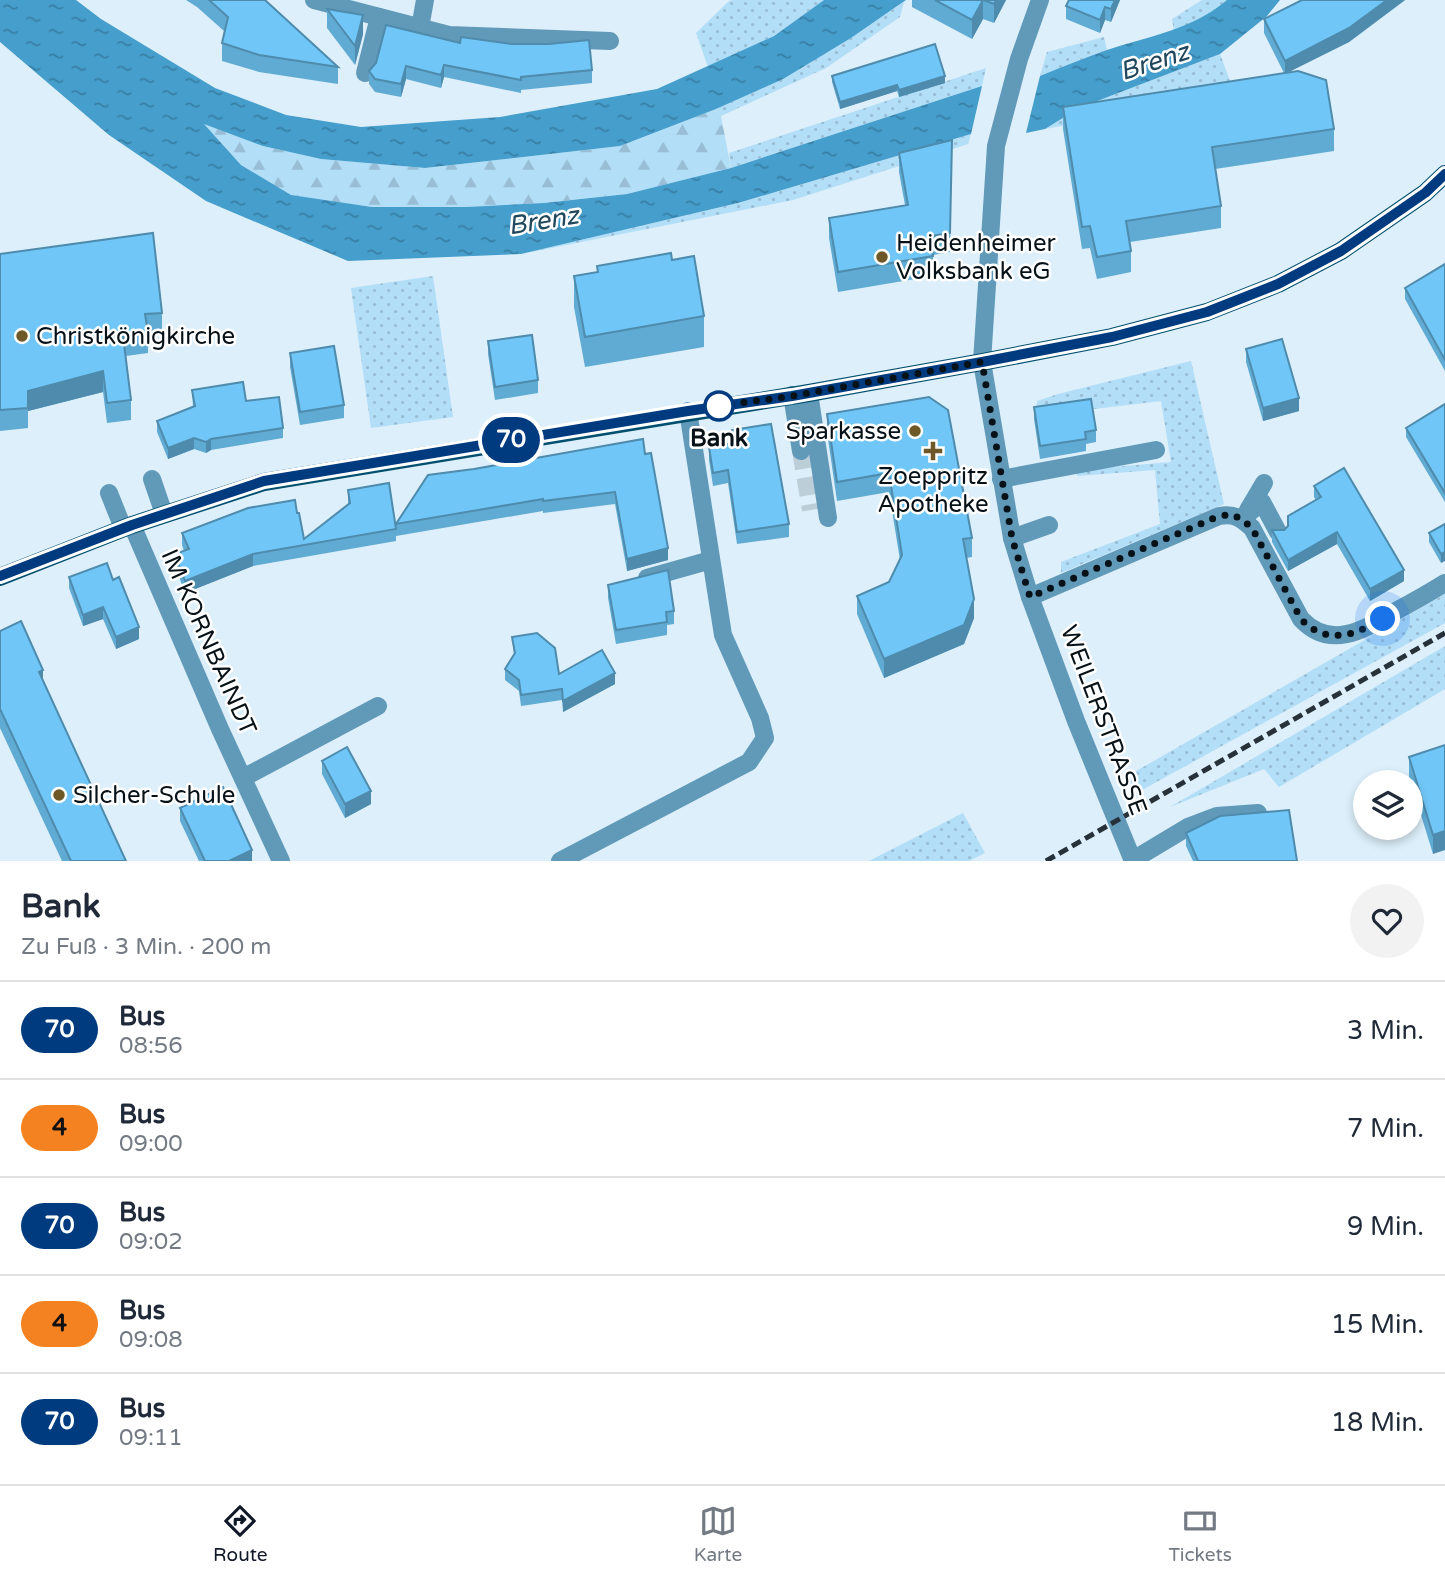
<!DOCTYPE html>
<html lang="de">
<meta charset="utf-8">
<style>
body{margin:0;font-family:"Varela Round",sans-serif;background:#f2f2f3;color:#1f2937;height:100vh;display:flex;flex-direction:column;font-size:26px;white-space:nowrap}
*{box-sizing:border-box;margin:0}
p{font-size:23px;color:#747a83}
.icon{flex:none;width:38px;height:38px;fill:none;stroke:currentColor;stroke-width:2;stroke-linecap:round;stroke-linejoin:round}
.map{position:relative;height:861px;overflow:hidden}
.details{display:flex;flex-direction:column;background:#fff;flex:1}
.details>*{flex:none}
.badge{padding:0 14px;border-radius:23px;font-size:24px;line-height:46px}
.buttons{position:absolute;left:1353px;top:770px;display:grid;gap:14px}
.buttons a{display:grid;place-items:center;width:70px;height:70px;border-radius:50%;background:#fff;box-shadow:0 4px 10px #0003;font-size:35px}
.you{position:absolute;width:35px;height:35px;margin:-18px;border:5px solid #fff;border-radius:50%;background:#1a73e8;box-shadow:0 0 0 10px #1a73e833}
.map>.badge{position:absolute;translate:-50% -50%;box-shadow:0 0 0 4px #fff}
.round{display:grid;place-items:center;flex:none;width:74px;height:74px;border-radius:37px;background:#f2f2f3}
.head{display:flex;align-items:center;justify-content:space-between;height:119px;padding:0 21px}
h1{font-size:33px;font-weight:700;line-height:52px}
ul{padding:0;list-style:none}
li{display:flex;align-items:center;gap:21px;height:98px;padding:0 21px;border-top:2px solid #e0e1e3}
li div{flex:1}
li b{display:block;font-size:26px}
li em{font-style:normal}
li .badge{min-width:77px;font-weight:700;text-align:center}
.tab-bar{display:flex;justify-content:space-around;align-items:center;height:98px;border-top:2px solid #e0e1e3;background:#fff;font-size:19px;color:#747a83}
.tab-bar a{display:grid;justify-items:center;gap:4px}
.tab-bar .on{color:#111827}
.map>svg:first-child{display:block}
</style>
<div class="map">
<svg width="1445" height="861" viewBox="0 0 1445 861">
<defs>
<pattern id="grass-dots" width="8" height="8" patternUnits="userSpaceOnUse" patternTransform="scale(1.75)"><rect width="8" height="8" fill="#b2def8"/><path d="M2 2h.1M6 6h.1" fill="none" stroke="#98bdd4" stroke-width="1.8" stroke-linecap="round"/></pattern>
<pattern id="forest-firs" width="22" height="20" patternUnits="userSpaceOnUse" patternTransform="scale(1.75)"><rect width="22" height="20" fill="#b2def8"/><path d="M5 1l3.5 6h-7zM16 11l3.5 6h-7z" fill="#98bdd4"/></pattern>
<pattern id="water-ripples" width="26" height="14" patternUnits="userSpaceOnUse" patternTransform="scale(1.75)"><rect width="26" height="14" fill="#459ecc"/><path d="M2 4q2-2 4 0t4 0M15 11q2-2 4 0t4 0" fill="none" stroke="#387fa5"/></pattern>
</defs>
<rect width="100%" height="100%" fill="#dceffa"/>
<g fill="url(#grass-dots)">
<path d="M733,0H824L774,36L708,67L696,33L729,1Z"/>
<path d="M1202,0H1227L1211,14L1174,31L1172,19Z"/>
<path d="M904,2L900,17L826,68L721,116L716,109L783,78L851,38Z"/>
<path d="M1104,37L1107,50L1040,76L1047,52Z"/>
<path d="M1220,54L1235,94L1045,129L1079,108Z"/>
<path d="M986,68L982,86L731,168L729,153Z"/>
<path d="M971,134L968,144L793,200L521,254L738,203Z"/>
<path d="M433,276L453,417L371,428L351,288Z"/>
<path d="M1191,361L1224,504L1061,573V562L1160,524L1155,470L1077,476V470L1171,462L1161,401L1036,416L1037,401L1058,394Z"/>
<path d="M1445,594V623L1133,795L1124,778Z"/>
<path d="M1445,646V689L1279,787L1264,769L1170,807Z"/>
<path d="M963,813L985,853L969,861H869Z"/>
</g>
<path fill="url(#forest-firs)" d="M716,109L721,116L731,168L627,194L544,203L466,207H372L291,196L241,165L203,123L263,146L321,159L425,168L620,146Z"/>
<g fill="url(#water-ripples)">
<path d="M0,0H76L101,19L215,88L286,115L361,127L500,117L657,89L774,36L824,0H906L851,38L783,79L716,109L620,146L425,168L321,159L263,146L204,124L241,165L291,195L372,207H466L544,203L627,194L731,168L982,86L971,134L738,203L521,254L348,261L206,201L109,135L0,42Z"/>
<path d="M1227,0H1280L1267,16L1220,54L1079,108L1045,129L1026,133L1040,76C1062,67 1084,58 1107,50C1149,36 1192,30 1227,0Z"/>
</g>
<g fill="none" stroke-linecap="round" stroke-linejoin="round">
<path stroke="#bcced8" stroke-width="18" stroke-dasharray="18 9" stroke-linecap="butt" d="M801,451L811,510"/>
<g stroke="#6199b9" stroke-width="18">
<path d="M314,0L449,35L610,41"/>
<path d="M1040,0L1019,59L996,146L982,362L1012,538L1030,597L1076,721L1133,861"/>
<path d="M420,28L425,0"/>
<path d="M365,73L379,17"/>
<path d="M809,393L828,518"/>
<path d="M792,395L801,451"/>
<path d="M152,479L164,514"/>
<path d="M1001,479L1156,450"/>
<path d="M109,493L123,528"/>
<path d="M1248,510L1264,483"/>
<path d="M1242,519L1262,502L1278,532"/>
<path d="M132,525L220,729L281,861"/>
<path d="M1012,538L1049,525"/>
<path d="M647,578L711,560"/>
<path d="M1030,597L1219,516C1234,513 1241,518 1252,528L1301,619C1331,651 1365,629 1396,611C1413,602 1429,593 1445,583"/>
<path d="M243,778L378,706"/>
<path d="M1133,860L1188,827L1217,816L1258,813"/>
<path d="M560,861L749,762L765,738L760,718L723,635L688,411"/>
</g>
<path stroke="#004f6f" stroke-width="18" d="M0,577L132,525L264,482L809,393L982,362L1112,337L1207,312L1278,284L1341,251L1425,193L1445,174"/>
<path stroke="#263139" stroke-width="5" stroke-dasharray="10 5" stroke-linecap="butt" d="M1046,861L1445,633"/>
</g>
<g fill="#60abd4">
<path d="M186,0H265L338,67V84L259,72L222,61V43L224,31L197,7Z"/>
<path d="M912,0H1006L994,23L983,19L972,39L912,7Z"/>
<path d="M1120,0L1111,22L1105,20L1100,33L1066,19V6Z"/>
<path d="M1302,0H1405L1349,42L1286,73L1334,129V151L1215,169L1221,206V228L1130,242L1131,251V272L1097,279L1090,248L1082,249L1063,129V107L1284,73L1264,33V19Z"/>
<path d="M327,9L363,34L355,65L327,28Z"/>
<path d="M460,43L592,70V83L521,90V93L444,77L441,88L406,79L401,97L375,92L369,84V71Z"/>
<path d="M832,76L945,83L899,97L897,91L840,109L832,82Z"/>
<path d="M952,140L950,252L933,255V276L838,292L829,238V218L905,205L899,172V153Z"/>
<path d="M0,254L162,313V334L148,335V353L126,356L131,400V420L107,423L103,392L28,411V428L0,431Z"/>
<path d="M1445,264V371L1405,299V288Z"/>
<path d="M597,266L704,316V347L585,367L574,307V276L597,272Z"/>
<path d="M488,341L538,380V393L495,400L488,354Z"/>
<path d="M1246,349L1299,411L1263,421L1246,362Z"/>
<path d="M290,353L344,405V418L300,425L290,367Z"/>
<path d="M192,390L246,401L283,428V438L211,450L206,453L194,449L168,459L157,432V421L193,407Z"/>
<path d="M1445,404V502L1406,437V428Z"/>
<path d="M1034,407L1096,430V442L1086,444V451L1040,459L1034,419Z"/>
<path d="M827,414L972,538V557L966,558L974,618L964,644L884,678L857,614V596L889,582L900,560L889,492L837,501L827,432Z"/>
<path d="M732,430L789,524V537L737,544L728,483L713,486L709,460V447L732,443Z"/>
<path d="M645,454L668,560L627,571L615,504L543,513V511L396,536V524Z"/>
<path d="M1314,486L1404,581L1370,601L1337,544L1288,571L1272,542V530H1284L1316,500L1314,497Z"/>
<path d="M348,490L396,529V541L253,566L185,593L175,566V554L184,551L182,545V533L297,513L304,539L348,504Z"/>
<path d="M1445,524L1441,563L1429,542V533Z"/>
<path d="M69,577L113,580L139,639L116,649L103,619L83,626L69,588Z"/>
<path d="M608,585L674,611V624L667,625V635L616,644L608,598Z"/>
<path d="M0,631L43,681L126,861H62L0,728Z"/>
<path d="M512,637L559,674L615,684L563,712L562,700L521,706L519,691L505,680V669L514,655Z"/>
<path d="M1445,745L1433,854L1409,776V757Z"/>
<path d="M322,761L371,804L345,818L322,774Z"/>
<path d="M180,808L252,861H199L180,821Z"/>
<path d="M1186,833L1297,861H1193L1186,846Z"/>
</g>
<g fill="#4e8bad">
<path d="M983,0V19L972,39V20Z"/>
<path d="M996,0H1006L994,23V4Z"/>
<path d="M1115,0H1120L1111,22V9Z"/>
<path d="M1387,0H1405L1349,42L1285,74V61Z"/>
<path d="M1105,7V20L1100,33V20Z"/>
<path d="M363,15V34L355,65V46Z"/>
<path d="M444,65V77L441,88V75Z"/>
<path d="M406,66V79L401,97V84Z"/>
<path d="M945,76V83L899,97V90Z"/>
<path d="M897,85V91L840,109V102Z"/>
<path d="M103,371V392L28,411V391Z"/>
<path d="M1299,398V411L1263,421V408Z"/>
<path d="M194,438V449L168,459V448Z"/>
<path d="M211,439V450L206,453V442Z"/>
<path d="M1337,532V544L1288,571V560Z"/>
<path d="M668,548V560L627,571V559Z"/>
<path d="M1445,552V561L1441,563V554Z"/>
<path d="M253,554V566L185,593V581Z"/>
<path d="M1404,570V581L1370,601V589Z"/>
<path d="M974,599V618L964,644L884,678V659Z"/>
<path d="M103,607V619L83,626V615Z"/>
<path d="M139,627V639L116,649V637Z"/>
<path d="M43,670V689L39,672Z"/>
<path d="M615,673V684L563,712V701Z"/>
<path d="M371,791V804L345,818V804Z"/>
<path d="M1445,831V850L1433,854V835Z"/>
<path d="M252,850V861H229Z"/>
</g>
<g fill="#70c7f7" stroke="#4e8bad" stroke-width="2">
<path d="M209,0H265L338,67L259,55L222,43L228,17Z"/>
<path d="M935,0H983L972,20Z"/>
<path d="M984,0H996L994,4Z"/>
<path d="M1069,0H1115L1111,9L1105,7L1100,20L1066,6Z"/>
<path d="M1302,0H1387L1349,28L1285,61L1264,19Z"/>
<path d="M327,9L363,15L355,46Z"/>
<path d="M386,25L460,43L461,37L512,44H549L589,40L592,70L521,77V80L444,65L441,75L406,66L401,84L375,79L369,71L376,63Z"/>
<path d="M935,44L945,76L899,90L897,85L840,102L832,76Z"/>
<path d="M1298,71L1326,80L1334,129L1212,147L1221,206L1126,221L1131,251L1097,257L1090,226L1082,227L1063,107Z"/>
<path d="M952,140L950,233L930,236L933,256L838,272L829,218L908,205L899,153Z"/>
<path d="M153,233L162,313L145,314L148,333L123,336L131,400L107,403L103,371L28,391V408L0,410V254Z"/>
<path d="M671,253L672,260L694,256L704,316L585,337L574,276L598,272L597,266Z"/>
<path d="M1445,264V360L1405,288Z"/>
<path d="M532,335L538,380L495,387L488,341Z"/>
<path d="M1282,339L1299,398L1263,408L1246,349Z"/>
<path d="M334,346L344,405L300,412L290,353Z"/>
<path d="M243,382L246,401L279,397L283,428L211,439L206,442L194,438L168,448L157,421L195,406L192,390Z"/>
<path d="M929,397L948,410L972,538L963,539L974,599L964,625L884,659L857,596L889,582L902,555L889,473L837,482L827,414Z"/>
<path d="M1091,399L1096,430L1085,432L1086,439L1040,446L1034,407Z"/>
<path d="M1445,404V493L1406,428Z"/>
<path d="M771,424L789,524L737,532L728,470L713,473L709,447L733,443L732,430Z"/>
<path d="M643,439L645,454L651,453L668,548L627,559L615,492L543,501V499L396,524L428,475L474,469Z"/>
<path d="M1344,468L1404,570L1370,589L1337,532L1288,560L1272,530H1284L1288,526V516L1321,497L1314,486Z"/>
<path d="M389,483L396,529L253,554L185,581L175,554L189,549L182,533L248,508L295,500L297,513H299L304,539L350,503L348,490Z"/>
<path d="M1445,524V552L1441,554L1429,533Z"/>
<path d="M107,563L113,580L119,577L139,627L116,637L103,607L83,615L69,577Z"/>
<path d="M668,570L674,611L666,612L667,622L616,630L608,585Z"/>
<path d="M21,621L43,670L39,672L126,861H71L0,709V631Z"/>
<path d="M537,633L555,648L559,674L602,650L615,673L563,701L562,689L521,695L519,680L505,669L515,653L512,637Z"/>
<path d="M1445,745V831L1433,835L1409,757Z"/>
<path d="M347,747L371,791L345,804L322,761Z"/>
<path d="M223,787L252,850L229,861H205L180,808Z"/>
<path d="M1289,810L1297,861H1198L1186,833L1220,816Z"/>
</g>
<g fill="none" stroke-linecap="round" stroke-linejoin="round">
<defs>
<path id="line" d="M0,576L132,525L264,481L688,411L792,396L982,362L1112,337L1207,312L1278,284L1341,251L1425,193L1445,174"/>
</defs>
<use href="#line" stroke="#fff" stroke-width="16"/>
<use href="#line" stroke="#003b80" stroke-width="10"/>
<path stroke="#071118" stroke-width="7" stroke-dasharray="0 12.6" d="M719,406L792,396L982,362L1012,538L1030,597L1219,516C1234,513 1241,518 1252,528L1301,619C1327,646 1355,635 1383,619"/>
</g>
<g fill="#6e5827" stroke="#fff" stroke-width="2.5">
<circle cx="882" cy="257" r="7"/>
<circle cx="22" cy="336" r="7"/>
<circle cx="915" cy="431" r="7"/>
<path d="M929.5 440.5h7v7h7v7h-7v7h-7v-7h-7v-7h7z"/>
<circle cx="59" cy="795" r="7"/>
</g>
<circle fill="#fff" stroke="#003b80" stroke-width="3.5" cx="719" cy="406" r="14"/>
<g text-anchor="middle" stroke-width="5" stroke-linejoin="round" paint-order="stroke">
<g font-size="24" fill="#071118" stroke="#fff" text-anchor="start">
<text x="896" y="251">Heidenheimer<tspan x="896" dy="28">Volksbank eG</tspan></text>
<text x="36" y="344">Christkönigkirche</text>
<text x="901" y="439" text-anchor="end">Sparkasse</text>
<text x="933" y="484" text-anchor="middle">Zoeppritz<tspan x="933" dy="28">Apotheke</tspan></text>
<text x="73" y="803">Silcher-Schule</text>
</g>
<g font-size="24" font-weight="bold" fill="#071118" stroke="#fff">
<text x="719" y="446">Bank</text>
</g>
<g font-size="24" fill="#071118" stroke="#fff">
<text transform="translate(209 642) rotate(66)" y="8">IM KORNBAINDT</text>
<text transform="translate(1104 720) rotate(69)" y="8">WEILERSTRASSE</text>
</g>
<g font-size="26" font-style="italic" fill="#21475c" stroke="#fff">
<text transform="translate(1154 61) rotate(-18)" y="9">Brenz</text>
<text transform="translate(543 220) rotate(-9)" y="9">Brenz</text>
</g>
</g>
</svg>
<div class="buttons">
<a><svg class="icon" aria-label="layers" viewBox="0 0 24 24"><path d="M12 4l9 5-9 5-9-5zM3 14l9 5 9-5"/></svg></a>
</div>
<div class="you" style="left:1383px;top:619px"></div>
<b class="badge" style="left:511px;top:440px;background:#003b80;color:#fff">70</b>
</div>
<section class="details">
<div class="head"><div><h1>Bank</h1><p>Zu Fuß · 3 Min. · 200 m</p></div><a class="round"><svg class="icon" aria-label="heart" viewBox="0 0 24 24"><path d="M12 20l-8-8c-3-5 5-10 8-4 3-6 11-1 8 4z"/></svg></a></div>
<ul>
<li><span class="badge" style="background:#003b80;color:#fff">70</span><div><b>Bus</b><p>08:56</p></div><em>3 Min.</em></li>
<li><span class="badge" style="background:#f58220;color:#111">4</span><div><b>Bus</b><p>09:00</p></div><em>7 Min.</em></li>
<li><span class="badge" style="background:#003b80;color:#fff">70</span><div><b>Bus</b><p>09:02</p></div><em>9 Min.</em></li>
<li><span class="badge" style="background:#f58220;color:#111">4</span><div><b>Bus</b><p>09:08</p></div><em>15 Min.</em></li>
<li><span class="badge" style="background:#003b80;color:#fff">70</span><div><b>Bus</b><p>09:11</p></div><em>18 Min.</em></li>
</ul>
</section>
<nav class="tab-bar">
<a class="on"><svg class="icon" aria-label="directions" viewBox="0 0 24 24"><path d="M12 3l9 9-9 9-9-9zM9 14v-3h6M13 9l2 2-2 2"/></svg>Route</a>
<a><svg class="icon" aria-label="map" viewBox="0 0 24 24"><path d="M3 6l6-2 6 2 6-2v14l-6 2-6-2-6 2zM9 4v14M15 6v14"/></svg>Karte</a>
<a><svg class="icon" aria-label="tickets" viewBox="0 0 24 24"><path d="M3 7h18v10H3zM15 7v10"/></svg>Tickets</a>
</nav>
